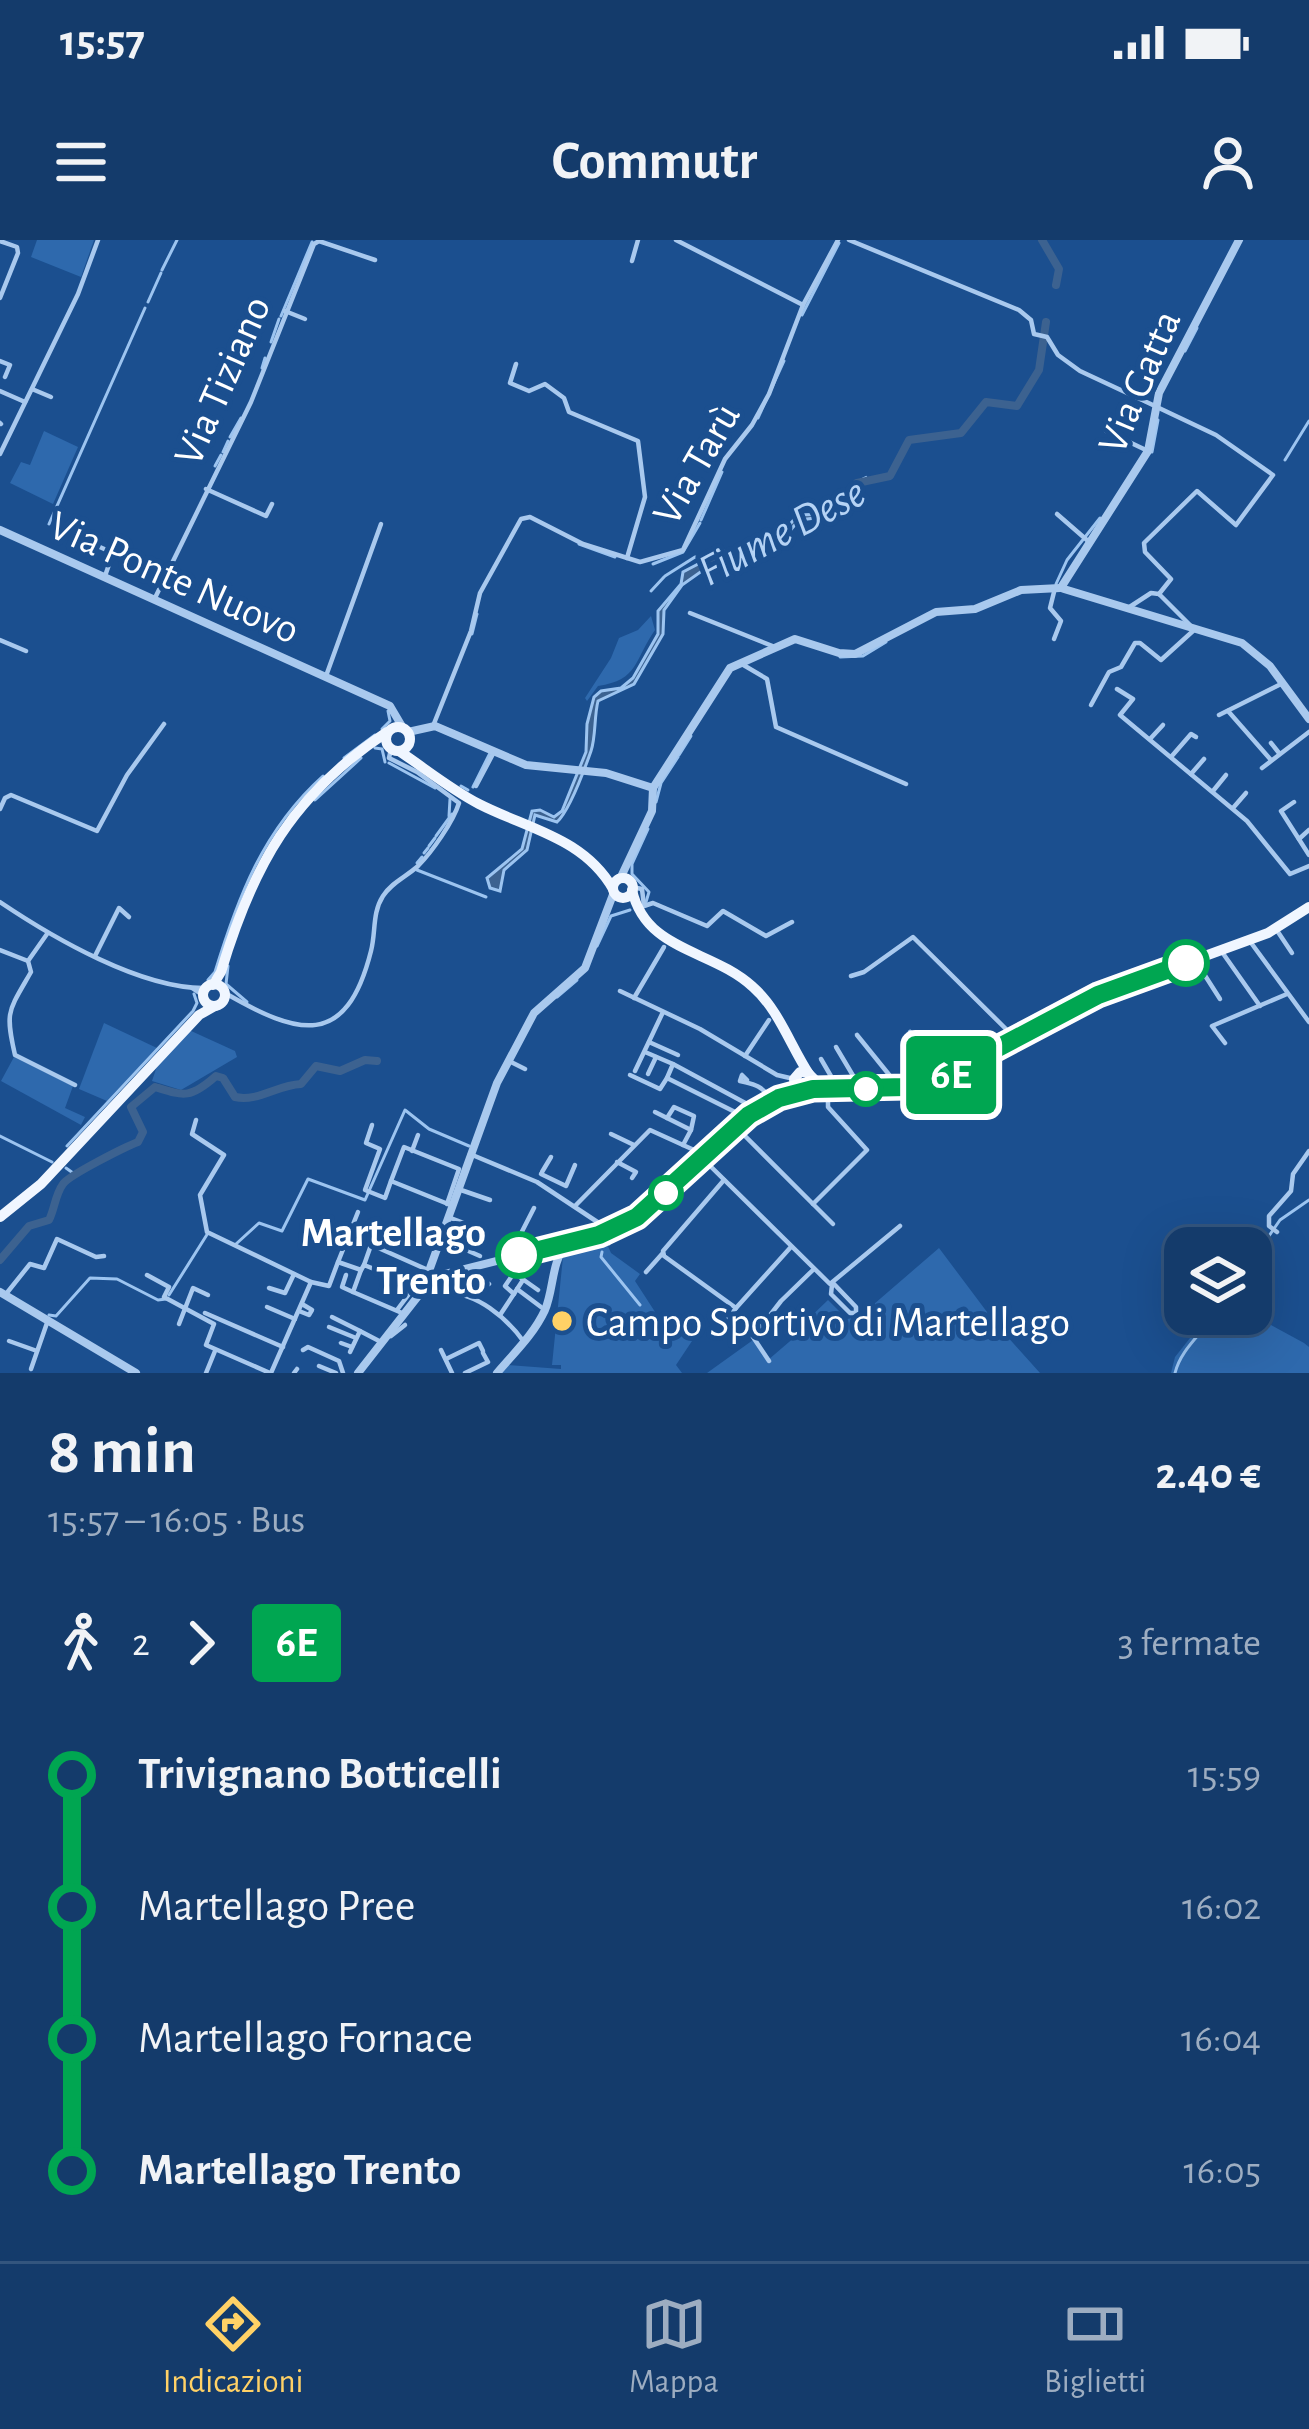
<!DOCTYPE html>
<html lang="it">
<meta charset="utf-8">
<style>
body{margin:0;font-family:"Alegreya Sans",sans-serif;background:#1d4271;color:#f1f3f6;height:100vh;display:flex;flex-direction:column;font-size:45px;white-space:nowrap}
*{box-sizing:border-box;margin:0}
p{font-size:39px;color:#9dadc1}
.icon{flex:none;width:66px;height:66px;fill:none;stroke:currentColor;stroke-width:2;stroke-linecap:round;stroke-linejoin:round}
.map{position:relative;height:1133px;overflow:hidden}
.side{display:flex;flex-direction:column;background:#143b6b;flex:1}
.side>*{flex:none}
.badge{padding:0 24px;border-radius:9px;font-size:42px;line-height:78px}
.buttons{position:absolute;left:1164px;top:987px;display:grid;gap:24px}
.buttons a{display:grid;place-items:center;width:108px;height:108px;border-radius:24px;background:#143b6b;box-shadow:0 12px 48px #0002,0 0 0 3px #33557e;font-size:60px}
.map>.badge{position:absolute;translate:-50% -50%;box-shadow:0 0 0 6px #fff}
.legs{display:flex;align-items:center;gap:18px;height:132px;padding:0 48px;font-size:39px}
.legs p{margin-inline-start:auto}
.overview{display:flex;align-items:center;justify-content:space-between;height:204px;padding:0 48px}
h1{font-size:66px;font-weight:700;line-height:90px}
ul{padding:0 48px;list-style:none}
li{display:flex;align-items:center;gap:42px;height:132px;font-size:45px}
li i{display:grid;place-items:center;width:18px;height:100%;margin:0 15px;background:currentColor}
li i::after{content:'';width:30px;height:30px;margin:-15px;border:9px solid;border-radius:50%;background:#143b6b}
li p{margin-inline-start:auto}
li:first-child i{background:linear-gradient(#0000 50%,currentColor 0)}
li:last-child i{background:linear-gradient(currentColor 50%,#0000 0)}
.status{display:flex;justify-content:space-between;align-items:center;height:84px;padding:0 60px;background:#143b6b;direction:ltr}
.status svg{height:33px;fill:currentColor}
header{display:flex;justify-content:space-between;align-items:center;height:156px;padding:0 48px;background:#143b6b;font-size:54px;font-weight:700}
.menu{display:flex;justify-content:space-around;align-items:center;height:168px;border-top:3px solid #33557e;background:#143b6b;font-size:33px;color:#9dadc1}
.menu a{display:grid;justify-items:center;gap:6px}
.menu .current{color:#ffd166}
.map>svg:first-child{display:block}
</style>
<div class="status"><b>15:57</b><svg viewBox="0 0 49 12"><path d="M0 12V9h3v3zM5 12V6h3v6zM10 12V3h3v9zM15 12V0h3v12zM26 1h20v11H26zM47 4h2v5h-2z"/></svg></div>
<header><svg class="icon" aria-label="menu" viewBox="0 0 24 24"><path d="M4 6h16M4 12h16M4 18h16"/></svg>Commutr<svg class="icon" aria-label="person" viewBox="0 0 24 24"><circle cx="12" cy="8" r="4"/><path d="M4 21q1-7 8-7t8 7"/></svg></header>
<div class="map">
<svg width="1309" height="1133" viewBox="0 0 1309 1133">
<rect width="100%" height="100%" fill="#1b4f8f"/>
<g fill="#2e69ad">
<path d="M37,0H94L81,37L31,17Z"/>
<path d="M44,191L78,207L53,264L10,243L21,222L30,225Z"/>
<path d="M651,376L655,390C634,420 639,440 598,446L587,461L585,458L611,418L619,398L638,390Z"/>
<path d="M104,783L157,808L107,861L79,849Z"/>
<path d="M189,790L235,811L237,817L181,850L152,841L157,826Z"/>
<path d="M14,817L73,846L65,868L85,877L81,885L1,841Z"/>
<path d="M611,995L607,1004L611,1013L640,1034L635,1041L659,1078L692,1101L676,1125L682,1133H500L507,1125L561,1129V1125H552L563,1017L570,1007Z"/>
<path d="M939,1008L996,1084L1040,1133H707L753,1100L768,1120L803,1090L802,1085L828,1060L847,1079L859,1077Z"/>
<path d="M1209,1074H1251L1304,1103L1309,1107V1133H1171L1175,1117Z"/>
</g>
<path fill="#3c6290" stroke="#9cc4f0" stroke-width="3" d="M867,237L832,276L799,280L784,298L723,316L682,345L664,370L663,394L634,444L598,461C594,477 596,496 591,511C585,528 569,571 557,582L535,575L527,610L504,630L500,651L490,648L487,638L522,609L532,571L540,570L554,577L562,571L586,512L587,484L594,457L601,451L621,448L633,438L658,394V371L681,344L683,332L700,323L702,316L757,304L784,291L798,275L827,274L851,245Z"/>
<g fill="none" stroke-linecap="round" stroke-linejoin="round">
<g stroke="#9cc4f0" stroke-width="3">
<path d="M162,30L177,0"/>
<path d="M148,62L161,33"/>
<path d="M802,75L839,3"/>
<path d="M281,76L312,2"/>
<path d="M271,102L279,79"/>
<path d="M1185,111L1197,88"/>
<path d="M262,128L265,118"/>
<path d="M758,178L784,121"/>
<path d="M230,197L241,178"/>
<path d="M223,212L228,201"/>
<path d="M1152,212L1158,180"/>
<path d="M1285,220L1309,181"/>
<path d="M215,226L221,215"/>
<path d="M701,280L722,232"/>
<path d="M49,284L145,68"/>
<path d="M579,304L615,317"/>
<path d="M653,324L683,312L700,283"/>
<path d="M665,336L695,317L705,319"/>
<path d="M1056,344L1067,320L1100,278"/>
<path d="M651,351L664,337"/>
<path d="M472,394L477,374"/>
<path d="M840,417L863,416L886,402"/>
<path d="M382,489L390,481L388,471"/>
<path d="M375,508L382,509L385,522"/>
<path d="M679,515L691,496"/>
<path d="M344,518L375,495"/>
<path d="M389,523L435,548"/>
<path d="M461,546L468,550"/>
<path d="M473,547L490,513"/>
<path d="M315,560L361,518"/>
<path d="M656,562L661,543L678,517"/>
<path d="M449,576L450,559"/>
<path d="M436,596L452,574"/>
<path d="M429,606L435,598"/>
<path d="M424,613L428,608"/>
<path d="M417,623L422,617"/>
<path d="M417,630L486,657"/>
<path d="M646,662L649,652L632,634V624L648,589"/>
<path d="M597,706L611,676L630,670"/>
<path d="M228,726L226,744L247,762"/>
<path d="M208,740L215,732C238,657 263,590 323,536"/>
<path d="M557,757L577,740"/>
<path d="M0,896L52,922"/>
<path d="M67,906L193,771L197,763L194,754"/>
<path d="M66,928L73,933"/>
<path d="M236,1004L259,983L282,991L308,939L365,960L405,870L429,889L469,906"/>
<path d="M609,1004L613,995"/>
<path d="M602,1012L601,1017L640,1065"/>
<path d="M1251,1022L1280,980L1309,960"/>
<path d="M169,1055L208,993"/>
<path d="M49,1075L56,1076L90,1038L117,1039L158,1060L166,1059"/>
<path d="M1175,1133C1181,1109 1201,1095 1215,1074"/>
</g>
<g stroke="#3c6290" stroke-width="8">
<path d="M1042,0L1059,29L1056,45"/>
<path d="M857,243L890,236L909,200L961,193L986,162L1017,166L1039,130L1046,82"/>
<path d="M0,1020L29,986L49,980C55,968 55,955 63,944C69,935 125,907 138,902L143,892L131,867L155,847C184,856 190,859 216,836L223,838L235,857C258,862 277,845 301,844L316,826L340,831L365,820L377,821"/>
</g>
<g stroke="#a9c9ee" stroke-width="4.5">
<path d="M676,0L803,65"/>
<path d="M849,0L1019,70L1031,80L1034,94L1047,97L1058,115L1080,131L1155,166"/>
<path d="M0,1L17,7L18,13L0,58"/>
<path d="M632,21L638,0"/>
<path d="M285,71L305,79"/>
<path d="M0,121L10,125L5,137"/>
<path d="M516,124L510,143L529,151L545,144L564,158L569,172L638,201L645,257L627,318"/>
<path d="M32,149L51,157"/>
<path d="M0,151L25,162"/>
<path d="M0,183L1,184"/>
<path d="M1106,191L1148,211"/>
<path d="M0,214L78,54L98,0"/>
<path d="M206,249L266,276L272,264"/>
<path d="M1057,274L1088,301"/>
<path d="M91,303L113,313L105,336"/>
<path d="M1159,354L1171,339L1145,312L1144,303L1197,251L1236,285L1273,235L1216,195L1159,168"/>
<path d="M1159,354L1190,385"/>
<path d="M154,360L251,162L314,4L319,1L375,20"/>
<path d="M1128,368L1151,353L1159,354"/>
<path d="M690,373L775,407"/>
<path d="M1054,399L1061,381L1050,368L1055,348"/>
<path d="M0,400L26,411"/>
<path d="M740,423L767,439L776,487L906,544"/>
<path d="M326,436L381,284"/>
<path d="M1117,449L1133,459L1120,475L1247,581L1290,634L1309,626"/>
<path d="M1091,465L1109,432L1121,427L1135,403H1140L1161,420L1193,391"/>
<path d="M1228,471L1271,520"/>
<path d="M1219,475L1283,443"/>
<path d="M433,486L471,391L480,353L521,279L530,277L583,304L640,322L683,310L725,219L752,185L769,154L803,65L838,0"/>
<path d="M1150,499L1163,485"/>
<path d="M1271,503L1279,513"/>
<path d="M1171,517L1191,494L1196,497"/>
<path d="M1262,528L1309,492"/>
<path d="M1191,534L1204,519"/>
<path d="M476,546L494,512"/>
<path d="M1213,551L1226,535"/>
<path d="M1294,562L1281,571L1309,615"/>
<path d="M1233,568L1246,553"/>
<path d="M0,569L5,558L11,555L97,591L127,535L164,484"/>
<path d="M1299,599L1309,590"/>
<path d="M632,647L642,649L644,666L653,663L707,686L723,671L766,696L792,682"/>
<path d="M0,662C52,697 142,750 207,748"/>
<path d="M1276,689L1292,713"/>
<path d="M47,694L28,721L31,732C8,772 5,771 15,815L75,845"/>
<path d="M1249,700L1309,782"/>
<path d="M0,710L28,721"/>
<path d="M1222,712L1260,766"/>
<path d="M95,716L119,668L129,677"/>
<path d="M1197,723L1220,759"/>
<path d="M851,736L864,732L913,697L1009,792"/>
<path d="M192,748L204,756"/>
<path d="M620,751L700,789L777,835L794,839"/>
<path d="M225,753C298,795 346,810 371,711C376,692 372,673 383,656C392,642 406,637 418,626C432,612 453,582 459,563L417,532L389,518L391,509"/>
<path d="M634,758L664,707"/>
<path d="M910,792L943,832"/>
<path d="M857,795L899,847"/>
<path d="M1001,800L1018,786L1070,764"/>
<path d="M649,802L678,815"/>
<path d="M1225,803L1212,786L1287,754"/>
<path d="M836,807L861,849"/>
<path d="M645,812L673,824"/>
<path d="M745,816L769,780"/>
<path d="M821,819L839,850"/>
<path d="M509,821L525,829"/>
<path d="M635,831L663,772"/>
<path d="M648,834L656,817"/>
<path d="M630,835L660,849L667,838"/>
<path d="M747,840L742,835L740,841C751,844 761,844 769,857"/>
<path d="M764,865V860L787,849"/>
<path d="M746,869L739,874L667,838L673,824L749,865L746,869L749,875"/>
<path d="M655,872L691,890L683,905"/>
<path d="M667,878L674,867L694,876L691,890"/>
<path d="M196,880L192,894L224,915L200,955L207,992L311,1042L329,1046L338,1022L361,1030L353,1052L402,1073"/>
<path d="M372,885L366,903L380,909L365,950L385,958L391,941L453,966"/>
<path d="M738,889L813,964L867,910L828,867V857L857,856L858,849"/>
<path d="M611,894L634,905"/>
<path d="M694,910L830,1044L900,986"/>
<path d="M412,911L418,895"/>
<path d="M470,914L537,942L611,991"/>
<path d="M617,922L636,932L632,938"/>
<path d="M542,932L551,917"/>
<path d="M541,934L566,946L575,925"/>
<path d="M724,940L663,1011L664,1016L736,1068L790,1008"/>
<path d="M391,941L404,907L459,929L447,964"/>
<path d="M461,950L490,960"/>
<path d="M813,964L833,984"/>
<path d="M575,966L650,890L694,910L705,911"/>
<path d="M448,977L477,988"/>
<path d="M1277,992L1269,986V976L1291,951L1293,934L1309,911"/>
<path d="M441,999L480,1016"/>
<path d="M374,1006L428,1030"/>
<path d="M511,1013L534,968"/>
<path d="M338,1022L358,972"/>
<path d="M364,1025L370,1008"/>
<path d="M469,1029L489,1044"/>
<path d="M361,1030L364,1025L410,1043L409,1052"/>
<path d="M646,1032L662,1014"/>
<path d="M147,1035L169,1047L164,1057L214,1084L206,1105L270,1133"/>
<path d="M346,1035L342,1047L353,1052"/>
<path d="M832,1045L831,1054L850,1073H856V1067L834,1044"/>
<path d="M269,1048L285,1053L294,1034"/>
<path d="M517,1049L541,1067"/>
<path d="M446,1053C476,1052 507,1078 524,1102"/>
<path d="M6,1054L30,1024L44,1028L57,999L96,1017L104,1016"/>
<path d="M514,1054L505,1046L514,1033L538,1050"/>
<path d="M267,1067L295,1079"/>
<path d="M397,1070L409,1054"/>
<path d="M299,1071L309,1075L312,1070L302,1064"/>
<path d="M205,1073L283,1107"/>
<path d="M500,1075L523,1040"/>
<path d="M332,1077L360,1091"/>
<path d="M179,1084L193,1048L208,1055"/>
<path d="M329,1087L356,1098"/>
<path d="M721,1088L736,1068"/>
<path d="M391,1096L405,1085"/>
<path d="M9,1101L37,1111"/>
<path d="M341,1103L352,1107"/>
<path d="M303,1110L308,1107L339,1121L343,1133"/>
<path d="M441,1110L452,1133"/>
<path d="M350,1112L360,1091L381,1102"/>
<path d="M446,1119L479,1103L483,1111"/>
<path d="M769,1121L753,1097L781,1061L814,1029"/>
<path d="M319,1126L336,1133"/>
<path d="M31,1129L47,1083"/>
<path d="M206,1133L215,1111"/>
<path d="M271,1133L311,1042"/>
<path d="M294,1133L297,1129"/>
<path d="M465,1133L488,1122L483,1113"/>
</g>
<g stroke="#a9c9ee" stroke-width="8">
<path d="M0,290L390,466L403,488"/>
<path d="M1062,346L1148,211L1159,153L1239,0"/>
<path d="M1064,349L1242,403L1270,426L1309,479"/>
<path d="M408,492L435,486L526,525L606,533L653,548"/>
<path d="M653,548L730,428L795,399L839,413L855,414L936,372L975,369L1021,350L1060,348"/>
<path d="M620,639L652,571L653,548"/>
<path d="M425,1042L497,843L534,773L585,728L614,652"/>
<path d="M0,1052L136,1133"/>
<path d="M358,1133L433,1037L600,995C679,964 717,876 800,852"/>
<path d="M497,1133C514,1113 534,1094 545,1070C554,1049 551,1023 566,1005"/>
</g>
<g stroke="#f0f6ff" stroke-width="10">
<circle cx="398" cy="499" r="12"/>
<path d="M399,511C426,529 450,549 479,564C528,589 584,598 613,649"/>
<circle cx="623" cy="648" r="10"/>
<path d="M632,650C646,712 712,709 753,747C779,770 790,805 809,834"/>
<circle cx="214" cy="755" r="11"/>
<path d="M213,745L221,732C253,625 292,555 387,492"/>
<path d="M824,849L807,832H800L794,839L795,847L804,851L906,847L933,841L1098,755L1268,693L1309,667"/>
<path d="M0,977L41,944L199,775L215,766"/>
</g>
</g>
<g fill="none" stroke-linecap="round" stroke-linejoin="round">
<defs>
<path id="line-1" d="M519,1015L599,995L637,977L749,875L779,858L813,849L906,847L939,839L1098,755L1186,723"/>
</defs>
<use href="#line-1" stroke="#fff" stroke-width="27"/>
<use href="#line-1" stroke="#00a651" stroke-width="18"/>
</g>
<g fill="#fff" stroke="#00a651" stroke-width="6">
<circle cx="1186" cy="723" r="21"/>
<circle cx="866" cy="849" r="15"/>
<circle cx="666" cy="953" r="15"/>
<circle cx="519" cy="1015" r="21"/>
</g>
<circle fill="#ffd166" stroke="#1b4f8f" stroke-width="4.5" cx="562" cy="1081" r="12"/>
<g text-anchor="middle" stroke-width="10" stroke-linejoin="round" paint-order="stroke">
<g font-size="42" fill="#fff" stroke="#1b4f8f">
<text transform="translate(221 140) rotate(-66)" y="15">Via Tiziano</text>
<text transform="translate(1138 141) rotate(-67)" y="15">Via Gatta</text>
<text transform="translate(695 223) rotate(-60)" y="15">Via Tarù</text>
<text transform="translate(175 336) rotate(24)" y="15">Via Ponte Nuovo</text>
</g>
<g font-size="42" font-weight="bold" fill="#fff" stroke="#1b4f8f" text-anchor="end">
<text x="486" y="1006">Martellago<tspan x="486" dy="48">Trento</tspan></text>
</g>
<g font-size="42" fill="#fff" stroke="#1b4f8f" text-anchor="start">
<text x="586" y="1096">Campo Sportivo di Martellago</text>
</g>
<g font-size="45" font-style="italic" fill="#b5d3f5" stroke="#1b4f8f">
<text transform="translate(781 290) rotate(-28)" y="16">Fiume Dese</text>
</g>
</g>
</svg>
<div class="buttons">
<a><svg class="icon" aria-label="layers" viewBox="0 0 24 24"><path d="M12 4l9 5-9 5-9-5zM3 14l9 5 9-5"/></svg></a>
</div>
<b class="badge" style="left:951px;top:835px;background:#00a651;color:#fff">6E</b>
</div>
<section class="side">
<div class="overview"><div><h1>8 min</h1><p>15:57 – 16:05 · Bus</p></div><b>2.40 €</b></div>
<div class="legs"><svg class="icon" aria-label="walk" viewBox="0 0 24 24"><circle cx="13" cy="4" r="2"/><path d="M13 8l-2 6 4 7M11 14l-3 7M7 12l3-4h3l4 4"/></svg>2<svg class="icon" aria-label="forward" viewBox="0 0 24 24"><path d="M9 5l7 7-7 7"/></svg><b class="badge" style="background:#00a651;color:#fff">6E</b><p>3 fermate</p></div>
<ul>
<li><i style="color:#00a651"></i><b>Trivignano Botticelli</b><p>15:59</p></li>
<li><i style="color:#00a651"></i><span>Martellago Pree</span><p>16:02</p></li>
<li><i style="color:#00a651"></i><span>Martellago Fornace</span><p>16:04</p></li>
<li><i style="color:#00a651"></i><b>Martellago Trento</b><p>16:05</p></li>
</ul>
</section>
<nav class="menu">
<a class="current"><svg class="icon" aria-label="directions" viewBox="0 0 24 24"><path d="M12 3l9 9-9 9-9-9zM9 14v-3h6M13 9l2 2-2 2"/></svg>Indicazioni</a>
<a><svg class="icon" aria-label="map" viewBox="0 0 24 24"><path d="M3 6l6-2 6 2 6-2v14l-6 2-6-2-6 2zM9 4v14M15 6v14"/></svg>Mappa</a>
<a><svg class="icon" aria-label="tickets" viewBox="0 0 24 24"><path d="M3 7h18v10H3zM15 7v10"/></svg>Biglietti</a>
</nav>
